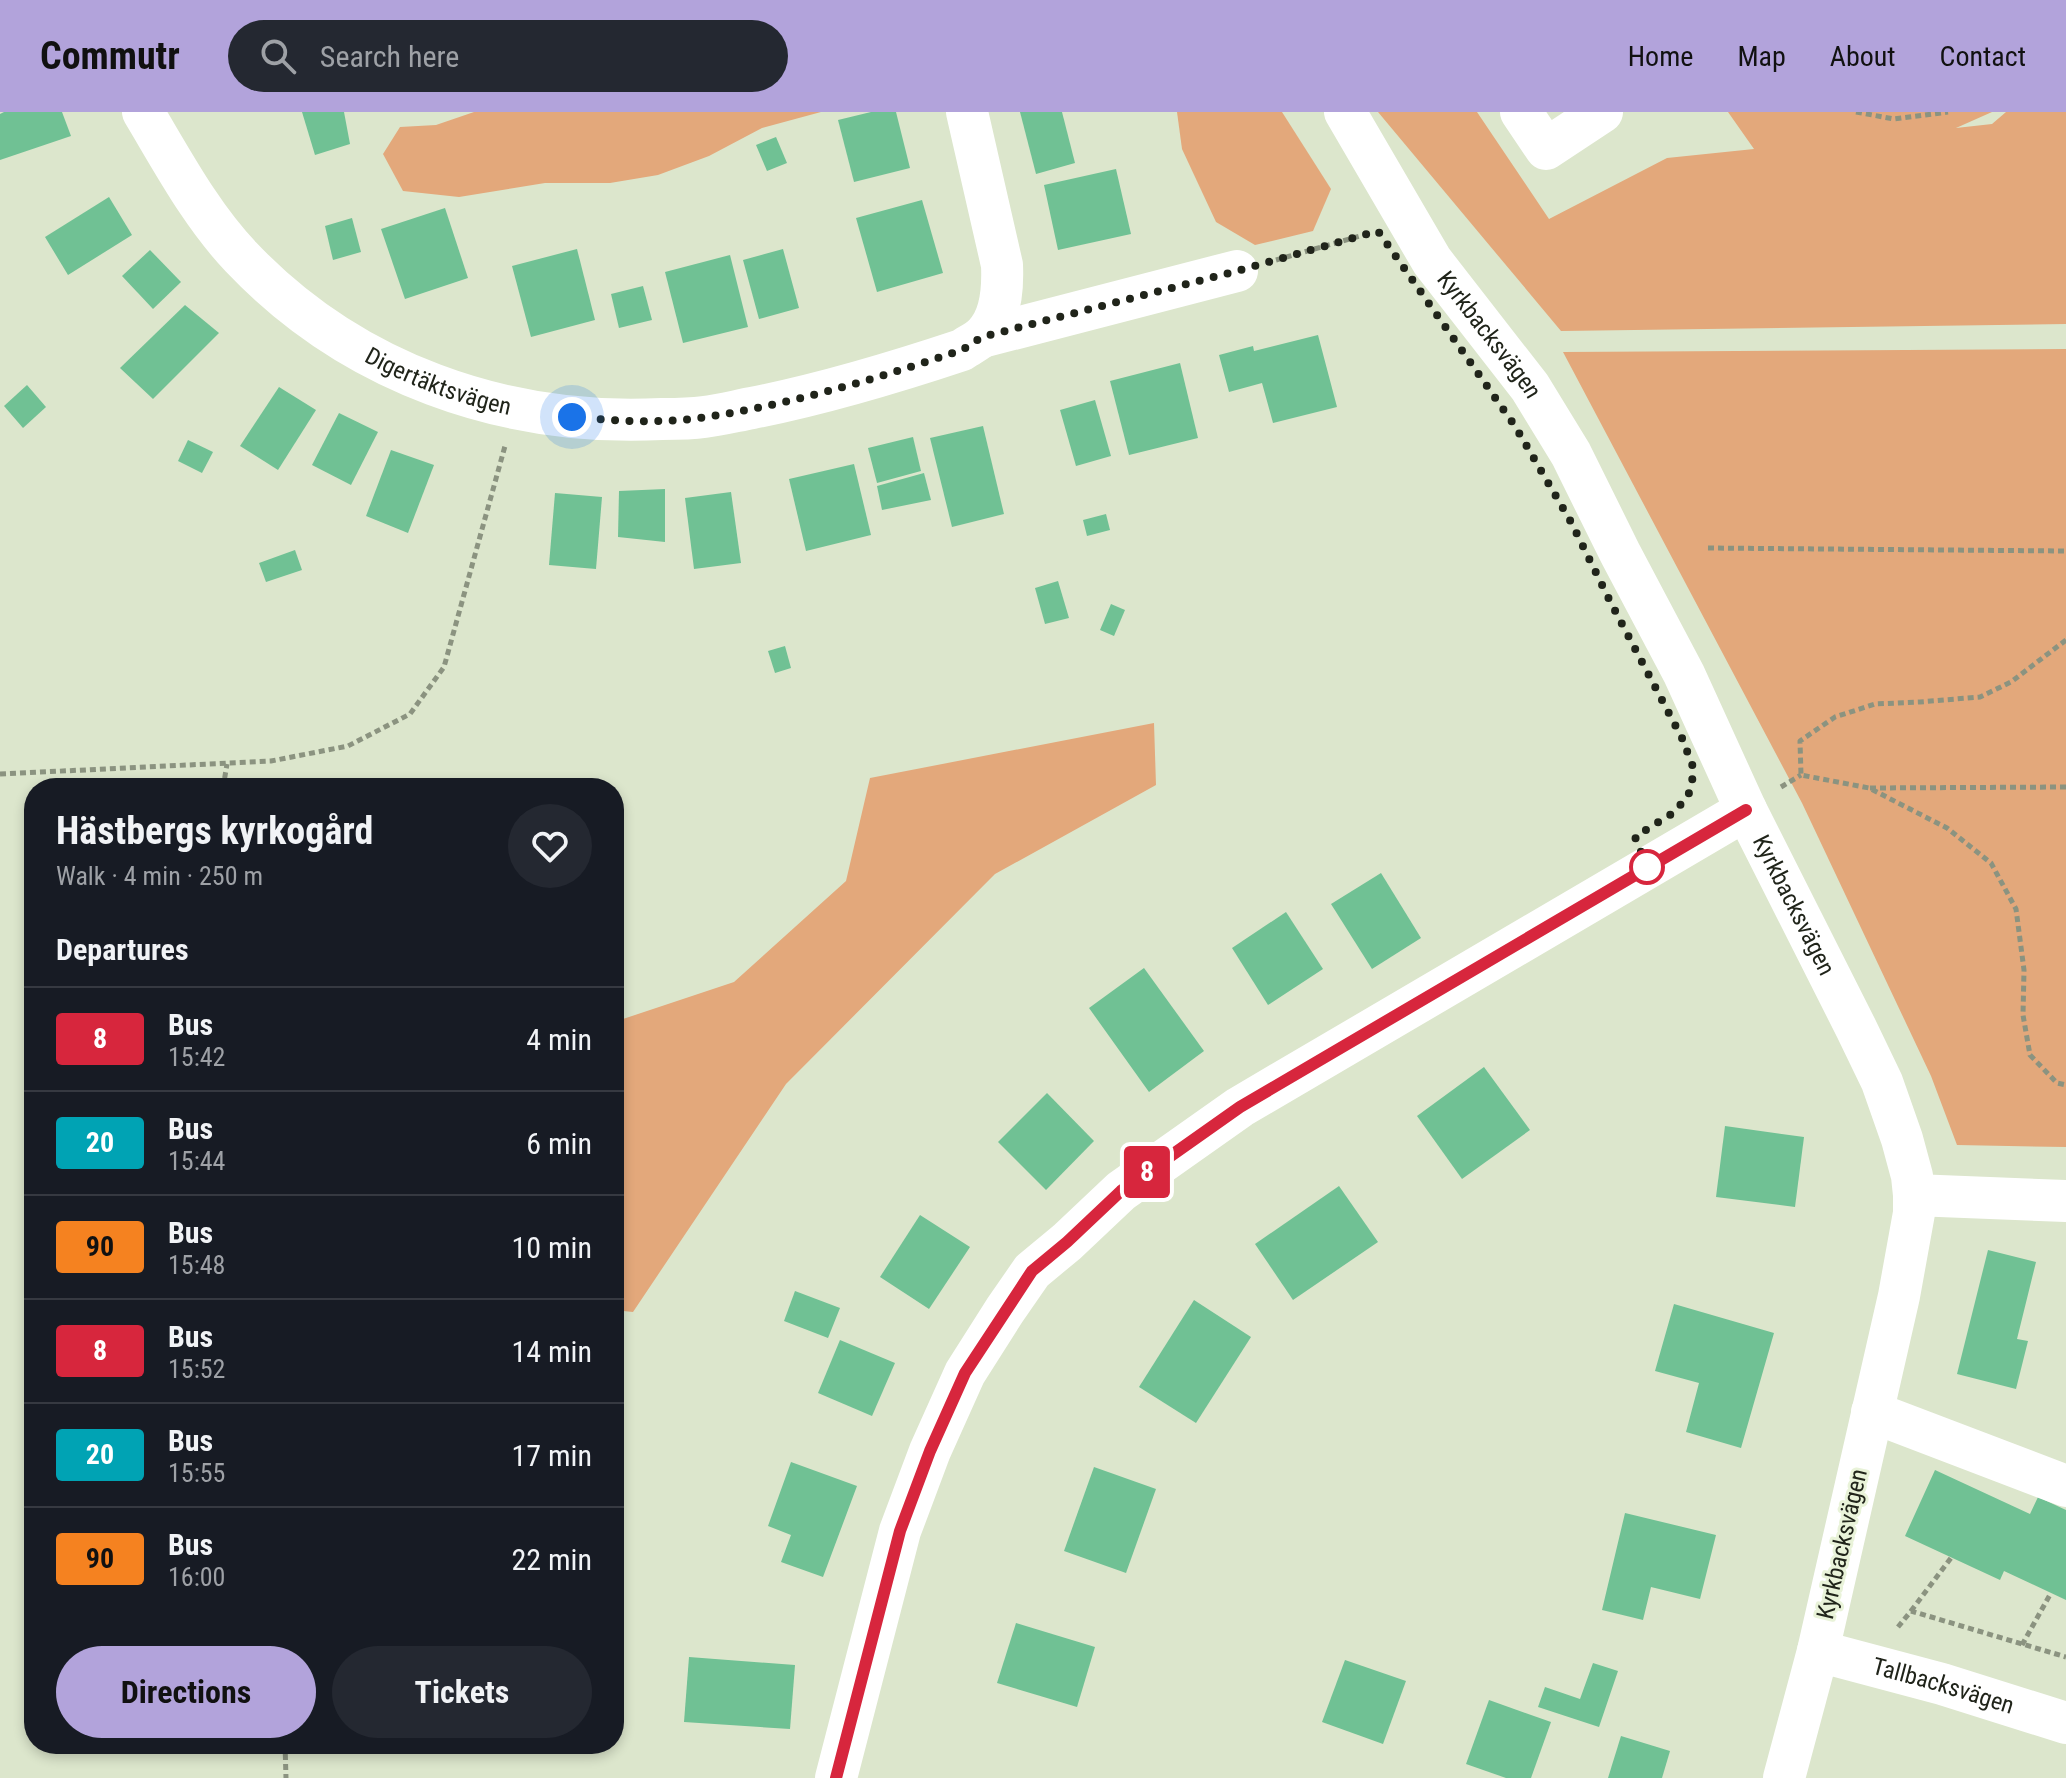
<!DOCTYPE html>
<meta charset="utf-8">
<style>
body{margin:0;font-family:"Roboto Condensed",sans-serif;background:#242831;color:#f1f3f6;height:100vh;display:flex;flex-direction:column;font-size:30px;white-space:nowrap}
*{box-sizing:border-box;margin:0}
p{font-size:26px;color:#9ea1a6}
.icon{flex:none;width:44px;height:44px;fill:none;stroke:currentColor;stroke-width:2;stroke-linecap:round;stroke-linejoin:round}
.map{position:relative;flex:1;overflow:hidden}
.panel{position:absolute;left:24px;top:666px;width:600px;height:976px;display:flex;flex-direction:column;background:#171b24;border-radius:32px;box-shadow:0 4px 12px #0003}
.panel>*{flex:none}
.badge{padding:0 16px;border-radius:6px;font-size:28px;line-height:52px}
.you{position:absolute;width:40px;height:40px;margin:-20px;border:6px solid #fff;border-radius:50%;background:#1a73e8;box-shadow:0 0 0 12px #1a73e833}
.map>.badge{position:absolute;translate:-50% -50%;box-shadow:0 0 0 4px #fff}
h2{padding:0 32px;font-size:30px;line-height:72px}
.round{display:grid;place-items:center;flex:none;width:84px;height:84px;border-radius:42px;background:#242831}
.overview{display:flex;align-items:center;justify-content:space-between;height:136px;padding:0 32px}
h1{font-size:38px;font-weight:700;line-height:60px}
.primary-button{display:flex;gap:16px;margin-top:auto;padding:16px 32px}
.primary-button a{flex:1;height:92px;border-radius:48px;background:#b2a3db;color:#111;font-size:32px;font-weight:700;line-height:92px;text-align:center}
.primary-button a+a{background:#242831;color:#f1f3f6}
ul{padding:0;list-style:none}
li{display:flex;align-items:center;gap:24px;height:104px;padding:0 32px;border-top:2px solid #363941}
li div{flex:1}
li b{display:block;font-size:30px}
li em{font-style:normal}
li .badge{min-width:88px;font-weight:700;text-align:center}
header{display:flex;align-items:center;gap:48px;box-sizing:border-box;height:112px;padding:0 40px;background:#b2a3db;color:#111}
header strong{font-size:38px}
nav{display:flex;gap:44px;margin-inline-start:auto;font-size:28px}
.search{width:560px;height:72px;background:#242831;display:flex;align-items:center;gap:20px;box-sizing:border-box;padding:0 28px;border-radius:44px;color:#9ea1a6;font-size:30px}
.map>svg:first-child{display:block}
</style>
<header>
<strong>Commutr</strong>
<div class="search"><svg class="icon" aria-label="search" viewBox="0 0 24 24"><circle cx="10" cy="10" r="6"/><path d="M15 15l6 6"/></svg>Search here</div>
<nav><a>Home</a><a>Map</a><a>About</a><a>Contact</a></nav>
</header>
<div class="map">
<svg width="2066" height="1666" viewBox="0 0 2066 1666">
<rect width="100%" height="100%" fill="#dce6cc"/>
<g fill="#e3a87b">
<path d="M474,0H821L762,16L709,44L658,63L610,71H545L459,85L403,79L383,42L400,15L436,13Z"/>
<path d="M1177,0H1282L1331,77L1313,119L1255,133L1216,110L1182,37Z"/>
<path d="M1378,0H1477L1549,107L1667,46L1754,37L1728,0H1992L1956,16L1992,12L2006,0H2066V212L1561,219Z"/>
<path d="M2066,237V1035L1957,1033L1931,964L1802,691L1563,240Z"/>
<path d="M1154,611L1156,673L995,762L786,972L633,1200L614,1198V910L734,870L846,769L870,666Z"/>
</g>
<g fill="#70c194">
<path d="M4,0H62L71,24L0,48V2Z"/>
<path d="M302,0H344L350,32L315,43Z"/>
<path d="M871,0H896L910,56L854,70L838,8Z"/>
<path d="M1020,0H1062L1075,51L1036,62Z"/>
<path d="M776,25L787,51L767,59L756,33Z"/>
<path d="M1116,57L1131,122L1058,138L1044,73Z"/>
<path d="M109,85L132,123L68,163L45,125Z"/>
<path d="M922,88L943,161L877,180L856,106Z"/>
<path d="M445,96L468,166L405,187L381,117Z"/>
<path d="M352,106L361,140L333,148L325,114Z"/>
<path d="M577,137L595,208L531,225L512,154Z"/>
<path d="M783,137L799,196L759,207L743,148Z"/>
<path d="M150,138L181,170L153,197L122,164Z"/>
<path d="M730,143L748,215L683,231L665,160Z"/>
<path d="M643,174L652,208L619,216L611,182Z"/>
<path d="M185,193L219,221L153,287L120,256Z"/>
<path d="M1318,223L1337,295L1273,311L1262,271L1229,280L1219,243L1253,234L1254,239Z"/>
<path d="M1180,251L1198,326L1129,343L1110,269Z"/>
<path d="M27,273L46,295L23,316L4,294Z"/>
<path d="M279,275L316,298L278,358L240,334Z"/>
<path d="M1095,288L1111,344L1076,354L1060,298Z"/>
<path d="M339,301L378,320L351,373L312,353Z"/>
<path d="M983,314L1004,402L952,415L930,326Z"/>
<path d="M913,325L921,359L877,371L868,336Z"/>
<path d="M188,328L213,340L202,361L178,349Z"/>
<path d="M391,338L434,353L408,421L366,404Z"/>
<path d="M854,352L871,423L806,439L789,367Z"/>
<path d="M924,361L931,388L882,398L877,374Z"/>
<path d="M665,377V430L618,425L619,379Z"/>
<path d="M731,380L741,451L694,457L685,386Z"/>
<path d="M555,381L602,385L596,457L549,453Z"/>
<path d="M1106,402L1110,418L1087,424L1083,408Z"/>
<path d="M295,438L302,458L266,470L259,451Z"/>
<path d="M1058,469L1069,506L1045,512L1035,476Z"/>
<path d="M1111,492L1125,498L1114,524L1100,518Z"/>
<path d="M785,534L791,556L775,561L768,539Z"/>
<path d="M1381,761L1421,826L1372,857L1331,792Z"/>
<path d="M1286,800L1323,857L1268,893L1232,836Z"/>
<path d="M1144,856L1204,939L1149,980L1089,896Z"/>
<path d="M1484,955L1530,1018L1462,1067L1417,1004Z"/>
<path d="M1047,981L1094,1029L1046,1078L998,1030Z"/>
<path d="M1725,1014L1804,1025L1795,1095L1716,1085Z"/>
<path d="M1339,1074L1378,1130L1293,1188L1255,1132Z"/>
<path d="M920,1103L970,1135L929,1197L880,1165Z"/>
<path d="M1988,1138L2036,1150L2017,1227L2028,1229L2016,1277L1957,1262Z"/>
<path d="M795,1179L840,1196L828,1226L784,1209Z"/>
<path d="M1194,1188L1251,1225L1196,1311L1139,1275Z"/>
<path d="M1674,1192L1774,1221L1741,1336L1686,1320L1699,1271L1655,1259Z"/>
<path d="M840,1228L895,1251L872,1304L818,1281Z"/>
<path d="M791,1350L857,1374L823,1465L781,1450L791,1423L768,1414Z"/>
<path d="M1094,1355L1156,1377L1126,1461L1064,1439Z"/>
<path d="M1935,1358L2030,1402L2038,1385L2066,1398V1488L2004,1459L2000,1468L1905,1424Z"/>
<path d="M1625,1401L1716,1423L1700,1487L1651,1475L1643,1508L1602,1498Z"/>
<path d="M1016,1511L1095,1535L1077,1595L997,1571Z"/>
<path d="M689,1545L795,1553L790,1617L684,1610Z"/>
<path d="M1345,1548L1406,1569L1383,1632L1322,1610Z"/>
<path d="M1593,1551L1618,1559L1599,1615L1538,1595L1545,1575L1580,1587Z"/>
<path d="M1489,1588L1551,1610L1531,1666H1506L1466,1652Z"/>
<path d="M1621,1624L1670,1639L1662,1666H1608Z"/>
<path d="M82,1632H160V1637L82,1642Z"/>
</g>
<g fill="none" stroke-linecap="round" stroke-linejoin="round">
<g stroke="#8b9380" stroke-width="5" stroke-dasharray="6 4" stroke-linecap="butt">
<path d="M1856,0L1894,7L1948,0"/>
<path d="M1276,148L1367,122"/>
<path d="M1708,436L2066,439"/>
<path d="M2066,528L2011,570L1980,585L1920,590L1875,592L1835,605L1800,629L1801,663L1869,676L1947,716L1991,751L2016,797L2024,858L2023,903L2030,943L2057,971L2066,973"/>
<path d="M0,662L271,649L348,634L410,602L444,555L505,334"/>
<path d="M1781,675L1801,663"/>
<path d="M223,676L227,652"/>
<path d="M1870,676L2066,675"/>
<path d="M1911,1499L1951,1446"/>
<path d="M1898,1515L1911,1499L2066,1545"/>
<path d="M2022,1533L2051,1481"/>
<path d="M285,1632L286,1666"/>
</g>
<g stroke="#fff" stroke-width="42">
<path id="s1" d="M143,0C173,50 201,103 241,145C351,261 504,315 662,307C676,307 690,307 704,305C720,303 736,299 752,296C823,282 893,261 962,238C969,233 978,229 984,223C1001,206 1003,176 1002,153L967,0"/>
<path id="s2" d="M1345,0L1432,149L1530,275L1571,342L1620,441L1684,562L1746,698L1856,916L1882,970L1902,1027L1912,1064L1914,1083V1101L1899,1184L1818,1539L1784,1666"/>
<path d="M1521,0L1546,37L1602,0"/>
<path d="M982,225L1237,159"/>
<path d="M1914,1083L2066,1089"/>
<path d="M1872,1300L2066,1374"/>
<path id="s3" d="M1818,1539L1942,1572L2066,1611"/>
<path d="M836,1666L900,1419L930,1339L965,1261L1005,1198L1032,1159L1067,1130L1121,1079L1240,995L1746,698"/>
</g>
</g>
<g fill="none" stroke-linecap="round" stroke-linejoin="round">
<defs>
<path id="line" d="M836,1666L900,1419L930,1339L965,1261L1032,1159L1067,1130L1121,1079L1240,995L1746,698"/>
</defs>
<use href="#line" stroke="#fff" stroke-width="18"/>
<use href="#line" stroke="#d7263d" stroke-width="12"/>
<path stroke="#20241a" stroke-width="8" stroke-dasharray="0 14.4" d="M572,305C616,309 662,312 706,305C793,292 879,266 962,238L982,225L1237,159L1378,119L1515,314L1571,410L1610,489L1682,626L1693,655L1692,672L1689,681L1676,699L1635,725L1647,755"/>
</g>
<circle fill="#fff" stroke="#d7263d" stroke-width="4" cx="1647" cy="755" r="16"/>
<g text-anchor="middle" stroke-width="6" stroke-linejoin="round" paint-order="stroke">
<g font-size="24" fill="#20241a" stroke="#e9f3d9">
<text dy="8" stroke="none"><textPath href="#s2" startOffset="266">Kyrkbacksvägen</textPath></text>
<text dy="8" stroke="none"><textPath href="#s1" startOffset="412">Digertäktsvägen</textPath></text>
<text dy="8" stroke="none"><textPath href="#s2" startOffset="914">Kyrkbacksvägen</textPath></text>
<text transform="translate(1842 1432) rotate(-77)" y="8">Kyrkbacksvägen</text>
<text dy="8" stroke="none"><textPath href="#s3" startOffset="130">Tallbacksvägen</textPath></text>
</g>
</g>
</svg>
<div class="you" style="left:572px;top:305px"></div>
<b class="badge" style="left:1147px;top:1060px;background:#d7263d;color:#fff">8</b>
<section class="panel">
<div class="overview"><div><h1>Hästbergs kyrkogård</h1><p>Walk · 4 min · 250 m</p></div><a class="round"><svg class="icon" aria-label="heart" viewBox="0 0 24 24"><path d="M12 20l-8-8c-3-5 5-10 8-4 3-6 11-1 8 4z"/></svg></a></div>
<h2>Departures</h2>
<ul>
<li><span class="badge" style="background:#d7263d;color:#fff">8</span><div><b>Bus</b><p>15:42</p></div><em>4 min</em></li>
<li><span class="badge" style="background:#00a3b4;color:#fff">20</span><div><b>Bus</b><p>15:44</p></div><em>6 min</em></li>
<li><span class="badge" style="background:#f58220;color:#111">90</span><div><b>Bus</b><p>15:48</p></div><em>10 min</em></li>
<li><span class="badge" style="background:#d7263d;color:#fff">8</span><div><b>Bus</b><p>15:52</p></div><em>14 min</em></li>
<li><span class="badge" style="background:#00a3b4;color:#fff">20</span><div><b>Bus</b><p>15:55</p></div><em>17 min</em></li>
<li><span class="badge" style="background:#f58220;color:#111">90</span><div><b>Bus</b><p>16:00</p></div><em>22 min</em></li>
</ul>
<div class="primary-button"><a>Directions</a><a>Tickets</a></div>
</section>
</div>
